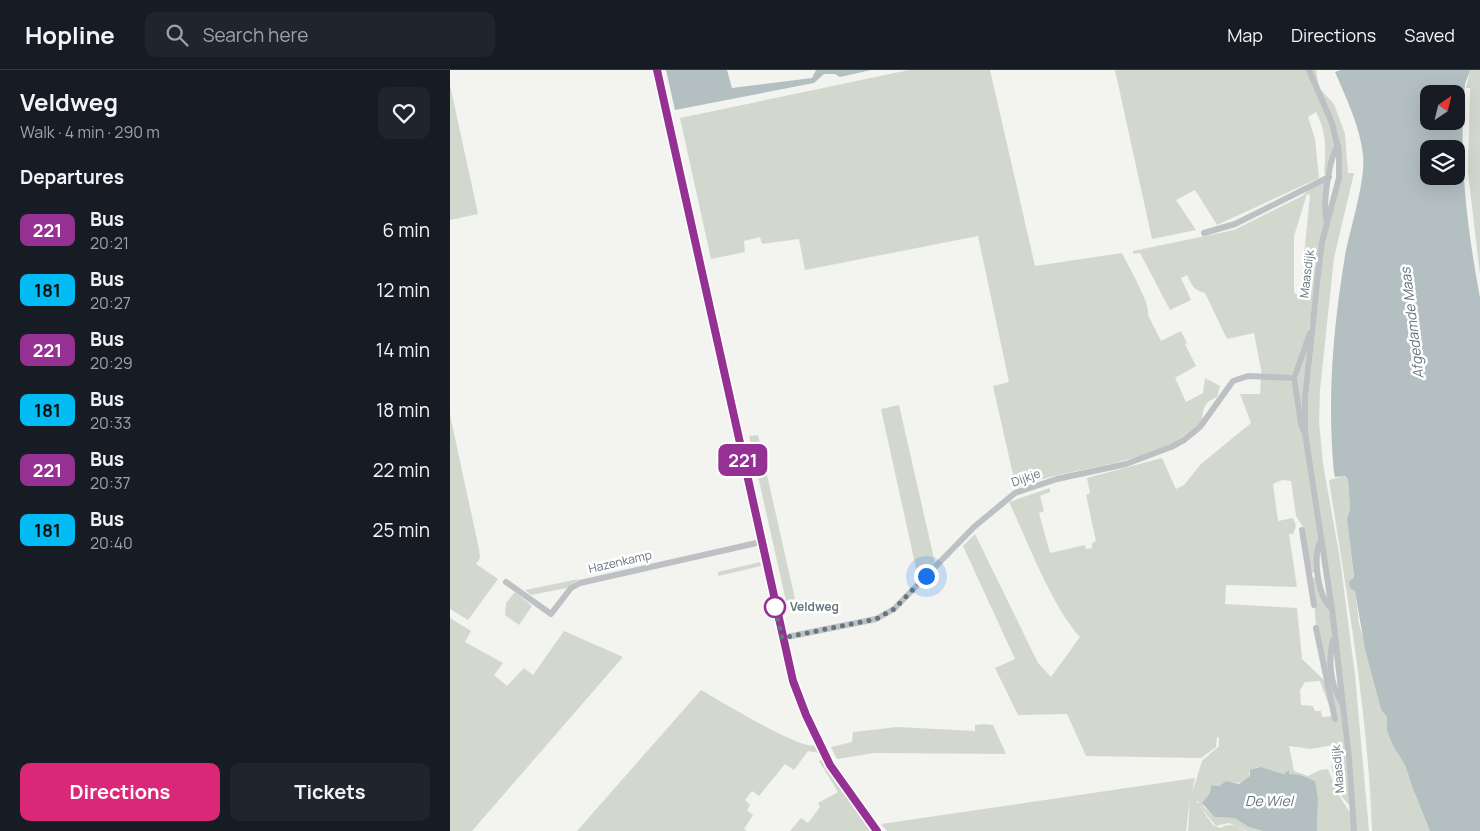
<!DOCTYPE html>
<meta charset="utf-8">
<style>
body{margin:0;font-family:Manrope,sans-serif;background:#20242c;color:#f1f3f6;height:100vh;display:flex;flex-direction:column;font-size:19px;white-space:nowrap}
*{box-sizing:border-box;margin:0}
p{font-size:16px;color:#9ea1a6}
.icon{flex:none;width:28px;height:28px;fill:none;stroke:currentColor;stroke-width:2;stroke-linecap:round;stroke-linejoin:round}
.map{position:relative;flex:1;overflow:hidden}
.details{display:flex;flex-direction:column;background:#171b24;width:450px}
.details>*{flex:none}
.badge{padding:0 10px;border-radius:8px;font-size:18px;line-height:32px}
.needle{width:32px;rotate:35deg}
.controls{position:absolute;left:970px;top:15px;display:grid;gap:10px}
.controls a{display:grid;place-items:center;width:45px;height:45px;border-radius:10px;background:#171b24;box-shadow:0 5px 20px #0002;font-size:25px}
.you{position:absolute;width:25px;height:25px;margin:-12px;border:4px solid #fff;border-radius:50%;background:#1a73e8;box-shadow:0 0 0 8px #1a73e833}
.map>.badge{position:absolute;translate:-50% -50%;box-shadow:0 0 0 2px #fff}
h2{padding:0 20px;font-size:19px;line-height:45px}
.round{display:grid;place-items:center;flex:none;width:52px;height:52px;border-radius:10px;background:#20242c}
.head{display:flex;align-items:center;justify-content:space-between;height:85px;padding:0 20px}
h1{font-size:24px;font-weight:700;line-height:38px}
.cta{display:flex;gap:10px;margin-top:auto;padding:10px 20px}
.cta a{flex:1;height:58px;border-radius:10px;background:#db2777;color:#fff;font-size:20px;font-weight:700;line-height:58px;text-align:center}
.cta a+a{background:#20242c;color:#f1f3f6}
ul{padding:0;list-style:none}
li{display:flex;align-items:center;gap:15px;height:60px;padding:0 20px}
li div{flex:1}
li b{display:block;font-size:19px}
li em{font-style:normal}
li .badge{min-width:55px;font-weight:700;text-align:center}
header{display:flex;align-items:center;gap:30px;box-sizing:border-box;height:70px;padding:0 25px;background:#171b24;border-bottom:1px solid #363941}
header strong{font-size:24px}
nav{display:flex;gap:28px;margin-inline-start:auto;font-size:18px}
.search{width:350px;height:45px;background:#20242c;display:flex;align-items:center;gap:12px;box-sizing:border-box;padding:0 18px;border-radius:10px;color:#9ea1a6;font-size:19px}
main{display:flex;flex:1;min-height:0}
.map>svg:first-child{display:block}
</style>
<header>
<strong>Hopline</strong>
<div class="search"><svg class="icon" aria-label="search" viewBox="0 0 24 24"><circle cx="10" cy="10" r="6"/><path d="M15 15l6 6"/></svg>Search here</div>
<nav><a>Map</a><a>Directions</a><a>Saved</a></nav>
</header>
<main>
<section class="details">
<div class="head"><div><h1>Veldweg</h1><p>Walk · 4 min · 290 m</p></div><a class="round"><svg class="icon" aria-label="heart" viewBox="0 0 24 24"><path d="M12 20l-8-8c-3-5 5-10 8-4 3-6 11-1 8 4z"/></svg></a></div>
<h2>Departures</h2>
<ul>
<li><span class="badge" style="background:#953192;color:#fff">221</span><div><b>Bus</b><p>20:21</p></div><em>6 min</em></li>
<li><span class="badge" style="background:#00bcf2;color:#111">181</span><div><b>Bus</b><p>20:27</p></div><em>12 min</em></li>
<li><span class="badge" style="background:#953192;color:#fff">221</span><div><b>Bus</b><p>20:29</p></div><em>14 min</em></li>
<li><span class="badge" style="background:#00bcf2;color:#111">181</span><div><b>Bus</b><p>20:33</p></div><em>18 min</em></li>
<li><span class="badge" style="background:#953192;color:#fff">221</span><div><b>Bus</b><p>20:37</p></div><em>22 min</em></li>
<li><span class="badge" style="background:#00bcf2;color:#111">181</span><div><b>Bus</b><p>20:40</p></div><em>25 min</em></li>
</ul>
<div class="cta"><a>Directions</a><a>Tickets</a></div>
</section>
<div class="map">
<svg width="1030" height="761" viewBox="0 0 1030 761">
<rect width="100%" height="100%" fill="#f3f3f0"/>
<g fill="#d3d8cf" fill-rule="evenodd">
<path d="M459,0H540L585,196L672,183C678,196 701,234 698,245L711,271L731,261L737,273L735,274L746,296L725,308L736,332L753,323L755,308L770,316L767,327C755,332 753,338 752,351C706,398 624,394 566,418L543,316L559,312L528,166L355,200L349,169L312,174L310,167L294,171L295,182L261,189L230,48Z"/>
<path d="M665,0H856L876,40L886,73L879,101L874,104C876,82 877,62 866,42L858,47L865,69L869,108L767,155L745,120L726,130L746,160L702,169Z"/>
<path d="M861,0H866L869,18L884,34L895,64L898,103H904L884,188L870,320L869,352L873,394L890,489L905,605L919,761H906L858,378V329L874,173L891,82L884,52Z"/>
<path d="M1020,0H1030V205L1018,103L1020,18H1016Z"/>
<path d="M0,15L28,144L0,150Z"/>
<path d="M877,110L875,153L859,258L842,304L838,306L812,305L804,263L777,269L755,223C744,220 742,216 737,205L731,208L741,230L720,240L690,183L683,184V181L784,160L852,126L860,119ZM857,124L860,125L850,226L844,223V166Z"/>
<path d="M859,267L852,353L847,309Z"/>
<path d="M811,307L838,309L842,313L853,363L869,469L865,503L860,502L853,457L846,446L841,411L832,410L823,414L828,451L843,448L846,456L843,464H839L847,517L776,515L775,534L847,538L852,589L876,612L881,641L870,611L855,612L850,620L851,635L863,636L865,641H871L872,647L882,646L883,652H886L878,607L892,637L900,736L892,727L881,697L883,693V675L861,679L839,676L844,701L858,706L870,700L878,699L888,724L901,744L902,761H867L868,729L863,710L839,704V701L834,704L807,697L799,703L800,706C792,714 787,714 776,711L769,716L761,715L760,723L753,732V736L764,747L784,748L799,757L813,761H797L779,753L766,756L748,734L749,732L746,731L763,755L770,758C780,752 786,756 795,761H738L740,728L736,761H437L431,754L745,708L742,723L752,691L769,676V668L767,667L766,677L751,688L636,686L617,644L568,645L545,598L565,589L513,476L525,464L588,593L601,607L630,567C602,537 577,470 559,432L600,418V422L590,426L594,441L589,443L600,483L635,475L636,479L642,478V473L646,471L636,425L640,423L637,408L712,388L726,419L734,415L751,394L801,353L790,324H810Z"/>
<path d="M449,335L485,493L478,500L466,498L431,339Z"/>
<path d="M0,345L29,479L30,488L26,494L48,509L18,550L0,539Z"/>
<path d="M308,365L345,529L336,531L299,366Z"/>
<path d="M894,406L898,409L900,439L897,449L909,554L937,647V661L943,676L955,695L963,719L980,761H922C918,643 897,526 879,410Z"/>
<path d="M310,492L311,496L268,506V502Z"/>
<path d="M865,507L875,536L880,543L882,566L880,572V601L877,602L866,556L862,508Z"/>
<path d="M129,509L117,518L81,525L75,520Z"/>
<path d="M65,522L82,536L69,555L55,545L56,533Z"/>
<path d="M0,548L21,561L15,572L53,593L44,605L57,616L74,598L83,605L114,561L173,587L22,761H0Z"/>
<path d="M251,620C267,629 352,681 364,675L369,683L358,681L344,700L335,694L309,726L302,721L295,730L300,735L297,740L303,745L294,759L297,761H127Z"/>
<path d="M534,654L543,655L556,684L424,683L387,689L381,677L402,672L403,662L447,657L525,661V655Z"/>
<path d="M373,689L424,761H340L351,748L358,753L370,737L368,733L388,722L369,691Z"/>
</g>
<g fill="#b3bfc1" fill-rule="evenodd">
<path d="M216,0H277L282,18L362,8L366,0H421L390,7L385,4H374L364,13L225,40Z"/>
<path d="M891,0H1020C1019,5 1016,10 1015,14C1008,85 1017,158 1030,228V761H980L963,719L955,695L943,676L937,661V647L931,639L915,579L905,521L900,518L899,512L904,507L897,449L900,439L898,409L895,406L885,407L884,403C877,330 883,258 895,186C900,159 916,110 913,85C910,56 896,28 885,2ZM979,24H1006V51H979ZM979,79H1006V106H979Z"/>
<path d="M810,697L834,704L839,700V704L850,705L865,711L868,729L867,761H813L799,757L784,748L764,747L752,733L760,723L761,715L769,716L776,711L789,714L800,706V700Z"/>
</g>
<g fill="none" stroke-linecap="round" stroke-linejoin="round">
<g stroke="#bdc1c4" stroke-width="6">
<path d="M207,0L343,611L356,645L380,695L428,761"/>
<path d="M859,0L882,53L889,83V108L872,172L868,205L855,329V363L882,539L899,688L904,761"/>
<path d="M877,151C872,135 879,89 888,75"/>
<path d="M754,163L785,154L879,107"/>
<path d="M854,361L851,354L844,308L860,263"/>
<path d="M852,460L864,535"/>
<path d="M871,471C862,486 868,528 882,539"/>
<path d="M56,512L101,544L121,518L130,513L311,472"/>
<path d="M866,558L885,649"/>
<path d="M332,568L426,549L444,539L524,457L565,423L607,409L676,394L721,377L734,370L750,357L783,311L798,306L844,308"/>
<path d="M883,570C878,590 880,615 892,633"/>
</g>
</g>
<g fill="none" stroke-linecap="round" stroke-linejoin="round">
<defs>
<path id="line" d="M207,0L343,611L356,645L380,695L427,761"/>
</defs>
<use href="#line" stroke="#fff" stroke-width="11"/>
<use href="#line" stroke="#953192" stroke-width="8"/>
<path stroke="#65757e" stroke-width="5" stroke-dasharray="0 9" d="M325,537L323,530L332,568L426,549L444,539L476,506"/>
</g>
<circle fill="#fff" stroke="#953192" stroke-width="2.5" cx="325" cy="537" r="10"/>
<g text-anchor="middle" stroke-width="5" stroke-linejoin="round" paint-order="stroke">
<g font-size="12" fill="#65757e" stroke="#fff">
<text transform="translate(857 204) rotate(-83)" y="4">Maasdijk</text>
<text transform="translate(576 408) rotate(-20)" y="4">Dijkje</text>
<text transform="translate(170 492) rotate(-13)" y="4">Hazenkamp</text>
<text transform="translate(888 699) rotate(-95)" y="4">Maasdijk</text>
</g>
<g font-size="12" font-weight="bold" fill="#65757e" stroke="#fff" text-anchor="start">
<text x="340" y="541">Veldweg</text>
</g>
<g font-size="14" font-style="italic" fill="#61777b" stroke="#fff">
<text transform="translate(962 253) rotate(-97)" y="5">Afgedamde Maas</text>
<text x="819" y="736">De Wiel</text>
</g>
</g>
</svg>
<div class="controls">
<a><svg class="needle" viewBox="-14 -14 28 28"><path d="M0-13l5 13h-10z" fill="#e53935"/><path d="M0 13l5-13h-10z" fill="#9ea1a6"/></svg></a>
<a><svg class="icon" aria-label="layers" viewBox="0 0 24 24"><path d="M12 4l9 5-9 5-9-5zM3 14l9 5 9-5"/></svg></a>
</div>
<div class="you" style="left:476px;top:506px"></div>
<b class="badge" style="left:293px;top:390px;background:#953192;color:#fff">221</b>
</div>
</main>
